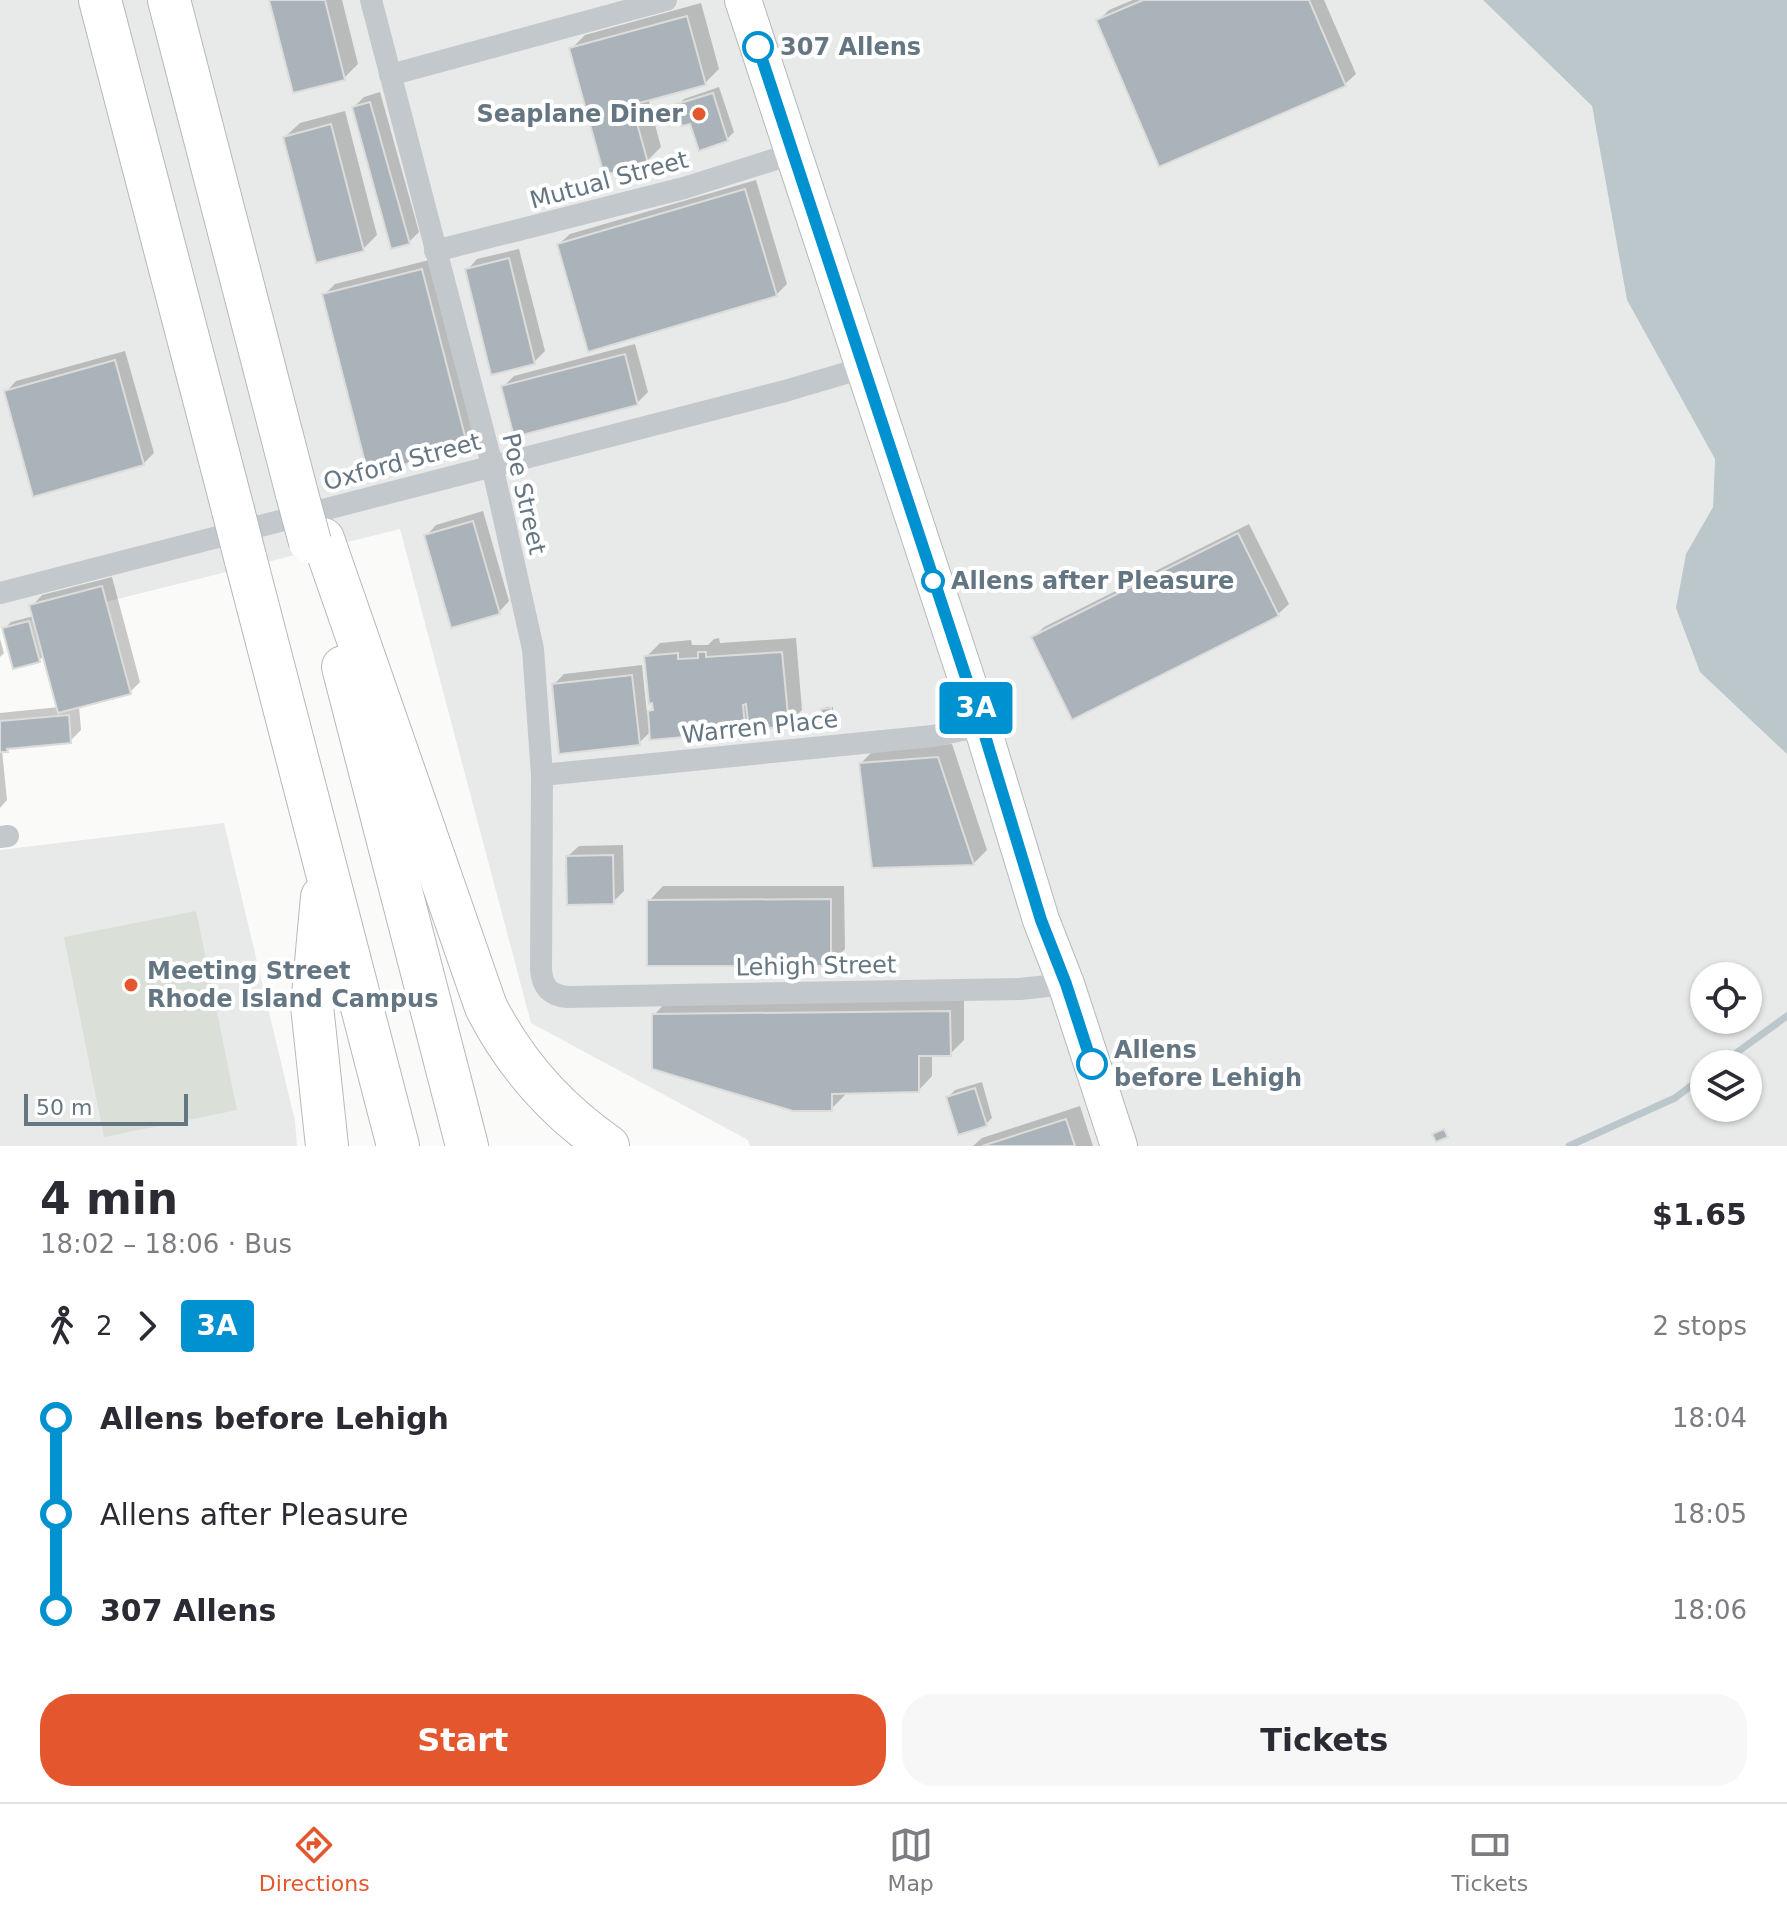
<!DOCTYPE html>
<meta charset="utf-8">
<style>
body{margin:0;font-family:"DejaVu Sans",sans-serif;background:#f7f7f7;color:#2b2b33;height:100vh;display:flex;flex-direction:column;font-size:30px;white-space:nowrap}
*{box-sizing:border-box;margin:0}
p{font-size:26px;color:#7c7c81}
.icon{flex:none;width:44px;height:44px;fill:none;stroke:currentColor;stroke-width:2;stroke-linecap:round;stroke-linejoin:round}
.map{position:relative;height:1146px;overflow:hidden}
.panel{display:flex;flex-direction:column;background:#fff;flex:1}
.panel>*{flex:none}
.badge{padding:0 16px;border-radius:6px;font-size:28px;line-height:52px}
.tools{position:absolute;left:1690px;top:962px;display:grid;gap:16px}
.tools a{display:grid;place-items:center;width:72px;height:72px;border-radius:50%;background:#fff;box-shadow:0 2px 6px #0004;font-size:40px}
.scale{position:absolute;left:24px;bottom:20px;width:164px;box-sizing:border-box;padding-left:8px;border:4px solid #657683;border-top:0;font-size:22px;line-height:28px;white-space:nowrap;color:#657683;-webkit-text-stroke:6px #fff;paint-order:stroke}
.map>.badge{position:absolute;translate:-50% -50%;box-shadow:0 0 0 4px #fff}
.legs{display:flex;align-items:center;gap:12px;height:88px;padding:0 40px;font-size:26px}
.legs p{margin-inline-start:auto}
.overview{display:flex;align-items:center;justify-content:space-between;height:136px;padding:0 40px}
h1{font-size:44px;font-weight:700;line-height:60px}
.primary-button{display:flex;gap:16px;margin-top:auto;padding:16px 40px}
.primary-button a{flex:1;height:92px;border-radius:32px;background:#e4572e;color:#fff;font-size:32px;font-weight:700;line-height:92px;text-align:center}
.primary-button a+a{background:#f7f7f7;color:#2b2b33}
ul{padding:0 40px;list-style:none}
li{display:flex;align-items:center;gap:28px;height:96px;font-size:30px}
li i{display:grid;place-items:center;width:12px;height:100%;margin:0 10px;background:currentColor}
li i::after{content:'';width:20px;height:20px;margin:-10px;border:6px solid;border-radius:50%;background:#fff}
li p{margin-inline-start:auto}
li:first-child i{background:linear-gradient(#0000 50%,currentColor 0)}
li:last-child i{background:linear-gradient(currentColor 50%,#0000 0)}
.menu{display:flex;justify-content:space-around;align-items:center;height:112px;border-top:2px solid #e1e1e2;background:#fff;font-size:22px;color:#7c7c81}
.menu a{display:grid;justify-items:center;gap:4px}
.menu .active{color:#e4572e}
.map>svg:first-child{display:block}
</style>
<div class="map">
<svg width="1787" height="1146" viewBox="0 0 1787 1146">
<rect width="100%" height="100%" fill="#fafaf8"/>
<g fill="#e8e9e9" fill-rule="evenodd">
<path d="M0,0H1483L1592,106L1627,300L1715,458L1713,507L1686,554L1749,716L1787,754V1146H750L748,1140L531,1023L400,529L0,628ZM1704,976H1748V1020H1704ZM1704,1064H1748V1108H1704Z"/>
<path d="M224,823L295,1121L297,1146H0V850Z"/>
</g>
<path fill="#dadfd7" d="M196,911L237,1110L104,1137L64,937Z"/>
<path fill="#bbc7cb" d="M1483,0H1787V754L1700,672L1676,608L1686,554L1713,507L1715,459L1627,300L1592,106Z"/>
<g fill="#0003">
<path d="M271,0H342L358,64L344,78Z"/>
<path d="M1133,0H1324L1356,74L1345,84L1098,21L1109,10Z"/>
<path d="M701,3L719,69L705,83L648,98L661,147L647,161L571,49L585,35Z"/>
<path d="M719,87L734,132L727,139L700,148L691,121L677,106L684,99Z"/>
<path d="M380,92L419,232L409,242L354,107L364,97Z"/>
<path d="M345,111L377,235L363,249L285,137L300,123Z"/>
<path d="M756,180L787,284L776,295L559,244L570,234Z"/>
<path d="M519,249L545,351L534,362L467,270L477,259Z"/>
<path d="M433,259L478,436L467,446L324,295L335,284Z"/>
<path d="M635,344L648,392L637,403L516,435L503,387L514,376Z"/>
<path d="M125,351L154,453L143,464L6,392L16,381Z"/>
<path d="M483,511L509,601L499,612L426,536L436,525Z"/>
<path d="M1249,524L1289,604L1278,614L1073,717L1033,638L1044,627Z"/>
<path d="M112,577L140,682L130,692L79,706L81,730L70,741L10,747L2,750L7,800L0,808V713L59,707L45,655L39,660L4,629L11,622L34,616L32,606L42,595Z"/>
<path d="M719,638L720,643L796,638L802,710L788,724L750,719L730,731L652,730L639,743L554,684L564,674L642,665L647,714L655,707L646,657L660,643L691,640L692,645H708L714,639Z"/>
<path d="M0,639L4,653L0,657Z"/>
<path d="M826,707H833L834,720L831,723L823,710Z"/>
<path d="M952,744L987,850L973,864L861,763L875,749Z"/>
<path d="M623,845L624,891L613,902L568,856L579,846Z"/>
<path d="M663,886H844L845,949L830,964L649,901Z"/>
<path d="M964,998V1040L950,1054H932V1076L918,1091H845V1095L831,1109L654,1015L668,1000Z"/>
<path d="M982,1082L992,1118L986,1124L948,1097L955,1090Z"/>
<path d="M1080,1106L1093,1146H973L982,1138Z"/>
</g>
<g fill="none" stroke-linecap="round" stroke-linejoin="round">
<g stroke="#bbc7cb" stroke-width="7">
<path d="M1721,1064L1787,1016"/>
<path d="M1569,1146L1675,1098L1704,1076"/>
</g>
</g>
<g fill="#aab3b9" stroke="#dcdcda" stroke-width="2">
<path d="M269,0H325L345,80L293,93Z"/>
<path d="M1143,0H1309L1346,86L1159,167L1096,20Z"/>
<path d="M687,16L706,85L632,105L648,163L604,175L569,48Z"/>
<path d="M713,93L728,141L699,151L690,124L682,126L674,105Z"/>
<path d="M370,102L410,244L391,249L352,107Z"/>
<path d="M331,124L364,251L316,263L283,137Z"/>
<path d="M745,189L777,296L588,352L557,244Z"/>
<path d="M509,258L535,364L491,375L465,269Z"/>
<path d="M422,269L468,448L368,474L322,294Z"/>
<path d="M625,354L638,405L514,437L501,386Z"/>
<path d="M115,360L144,465L33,497L4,391Z"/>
<path d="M473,521L500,614L451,628L424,535Z"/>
<path d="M1238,533L1279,616L1072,720L1031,637Z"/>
<path d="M102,586L131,694L58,713L29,605Z"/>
<path d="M29,621L40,662L13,669L2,628Z"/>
<path d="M698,652H706V657L782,652L789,726L749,730L746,704L743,705L745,726L731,727V733L650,740L648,711L653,710L652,703L649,704L644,656L678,653V659L698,658Z"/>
<path d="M632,675L640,745L559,754L552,684Z"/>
<path d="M831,708L832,725L823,726L821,709Z"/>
<path d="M69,715L71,743L7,749L8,752H0V721Z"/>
<path d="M938,757L974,865L872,868L859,763Z"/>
<path d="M613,855L614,904L567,905L566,856Z"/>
<path d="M831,899V966H647V900Z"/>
<path d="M950,1011L951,1056H919V1092L832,1094V1111H793L652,1069V1014Z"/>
<path d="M975,1088L987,1126L958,1135L946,1097Z"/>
<path d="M1066,1119L1075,1146H982Z"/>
<path d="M1444,1129L1448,1137L1436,1142L1432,1134Z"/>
</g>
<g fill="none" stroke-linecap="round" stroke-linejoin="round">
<defs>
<path id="primary" d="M743,0L982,726L1041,920L1066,984L1119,1146"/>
<g id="motorway">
<path d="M100,0L233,510"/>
<path d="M169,0L297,494"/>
<path d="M323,539L486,1007C515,1064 556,1110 608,1146"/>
<path d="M245,557L398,1146"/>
<path d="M343,667L467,1146"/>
<path d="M322,897L312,1006L327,1146"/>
</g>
</defs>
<use href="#primary" stroke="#b5babe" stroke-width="38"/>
<use href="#motorway" stroke="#b4b9bd" stroke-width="44"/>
<g stroke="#c3c8cc" stroke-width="22">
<path d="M371,0L492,465L533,649L542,775L541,969C542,986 549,995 567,997L1020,989L1066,984"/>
<path d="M390,75L666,0"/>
<path d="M435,251L684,188L795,153"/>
<path d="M0,593L785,391L863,368"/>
<path d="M542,775L933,736L982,726"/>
<path d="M0,837L8,836"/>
</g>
<use href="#primary" stroke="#fff" stroke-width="36"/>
<use href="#motorway" stroke="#fff" stroke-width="42"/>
<defs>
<g id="motorway-bridge">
<path d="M297,494L310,542"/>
<path d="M233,510L245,557"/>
</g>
</defs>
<use href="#motorway-bridge" stroke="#b4b9bd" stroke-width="44" stroke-linecap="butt"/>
<use href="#motorway-bridge" stroke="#fff" stroke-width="42"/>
</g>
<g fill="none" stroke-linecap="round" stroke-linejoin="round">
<defs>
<path id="line-1" d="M758,47L982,726L1041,920L1066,984L1092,1064"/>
</defs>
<use href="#line-1" stroke="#fff" stroke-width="18"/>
<use href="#line-1" stroke="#0092d0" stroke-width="12"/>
</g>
<g fill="#fff" stroke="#0092d0" stroke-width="4">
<circle cx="758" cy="47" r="14"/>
<circle cx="933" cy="581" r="10"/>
<circle cx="1092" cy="1064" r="14"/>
</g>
<g fill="#e4572e" stroke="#fff" stroke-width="3">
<circle cx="699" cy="114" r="8"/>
<circle cx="131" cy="985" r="8"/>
</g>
<g text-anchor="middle" stroke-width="8" stroke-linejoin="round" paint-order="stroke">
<g font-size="24" font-weight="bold" fill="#657683" stroke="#fff" text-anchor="start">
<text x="780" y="55">307 Allens</text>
<text x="951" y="589">Allens after Pleasure</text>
<text x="1114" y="1058">Allens<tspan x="1114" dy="28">before Lehigh</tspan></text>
</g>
<g font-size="24" font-weight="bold" fill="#657683" stroke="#fff" text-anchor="end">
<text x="683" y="122">Seaplane Diner</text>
<text x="147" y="979" text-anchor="start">Meeting Street<tspan x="147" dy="28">Rhode Island Campus</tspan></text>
</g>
<g font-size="24" fill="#657683" stroke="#fff">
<text transform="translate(609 180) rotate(-15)" y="8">Mutual Street</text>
<text transform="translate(402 462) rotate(-15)" y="8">Oxford Street</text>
<text transform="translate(524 494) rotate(77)" y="8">Poe Street</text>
<text transform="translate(760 727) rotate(-6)" y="8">Warren Place</text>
<text transform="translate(816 966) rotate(-1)" y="8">Lehigh Street</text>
</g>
</g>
</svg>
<div class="tools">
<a><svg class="icon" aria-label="locate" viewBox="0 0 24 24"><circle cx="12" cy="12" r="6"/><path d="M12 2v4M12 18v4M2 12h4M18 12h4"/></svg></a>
<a><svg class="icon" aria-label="layers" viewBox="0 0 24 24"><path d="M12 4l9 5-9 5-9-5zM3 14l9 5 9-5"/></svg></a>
</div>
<div class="scale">50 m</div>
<b class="badge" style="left:976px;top:708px;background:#0092d0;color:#fff">3A</b>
</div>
<section class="panel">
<div class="overview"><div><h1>4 min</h1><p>18:02 – 18:06 · Bus</p></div><b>$1.65</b></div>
<div class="legs"><svg class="icon" aria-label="walk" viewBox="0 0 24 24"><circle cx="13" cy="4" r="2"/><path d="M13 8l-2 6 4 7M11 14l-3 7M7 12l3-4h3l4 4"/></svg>2<svg class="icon" aria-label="forward" viewBox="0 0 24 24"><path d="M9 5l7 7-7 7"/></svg><b class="badge" style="background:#0092d0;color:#fff">3A</b><p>2 stops</p></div>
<ul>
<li><i style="color:#0092d0"></i><b>Allens before Lehigh</b><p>18:04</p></li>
<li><i style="color:#0092d0"></i><span>Allens after Pleasure</span><p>18:05</p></li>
<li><i style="color:#0092d0"></i><b>307 Allens</b><p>18:06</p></li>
</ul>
<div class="primary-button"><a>Start</a><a>Tickets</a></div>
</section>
<nav class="menu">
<a class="active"><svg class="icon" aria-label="directions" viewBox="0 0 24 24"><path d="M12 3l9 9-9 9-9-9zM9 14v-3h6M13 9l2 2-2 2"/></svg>Directions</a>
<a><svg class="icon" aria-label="map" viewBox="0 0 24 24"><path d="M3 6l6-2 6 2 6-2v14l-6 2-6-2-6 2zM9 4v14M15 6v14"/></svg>Map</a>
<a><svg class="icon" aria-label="tickets" viewBox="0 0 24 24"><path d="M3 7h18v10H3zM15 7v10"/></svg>Tickets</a>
</nav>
